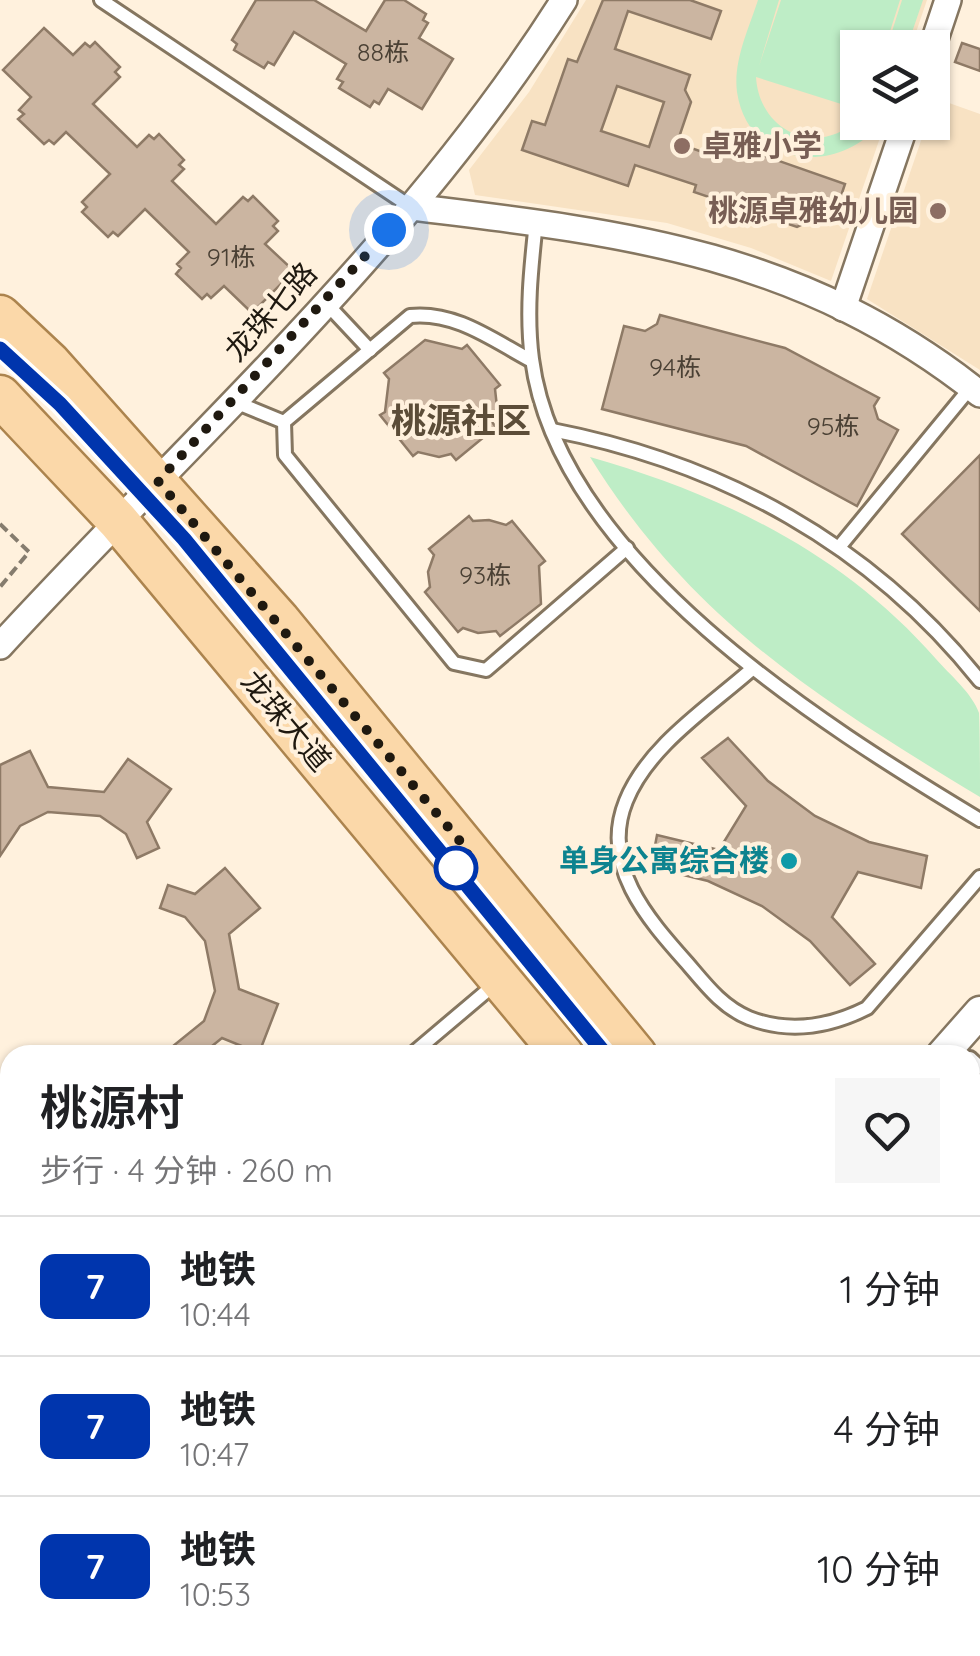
<!DOCTYPE html>
<html lang="zh">
<meta charset="utf-8">
<style>
body{margin:0;font-family:Quicksand,"Noto Sans SC",sans-serif;background:#f6f6f6;color:#202124;height:100vh;display:flex;flex-direction:column;font-size:38px;white-space:nowrap}
*{box-sizing:border-box;margin:0}
p{font-size:32px;color:#757577}
.icon{flex:none;width:55px;height:55px;fill:none;stroke:currentColor;stroke-width:2;stroke-linecap:round;stroke-linejoin:round}
.map{position:relative;flex:1;overflow:hidden}
.sheet{position:absolute;left:0px;top:1045px;width:980px;height:612px;display:flex;flex-direction:column;background:#fff;border-radius:30px 30px 0 0;box-shadow:0 2px 8px #0004}
.sheet>*{flex:none}
.badge{padding:0 20px;border-radius:15px;font-size:35px;line-height:65px}
.buttons{position:absolute;left:840px;top:30px;display:grid;gap:20px}
.buttons a{display:grid;place-items:center;width:110px;height:110px;border-radius:0px;background:#fff;box-shadow:0 2px 8px #0004;font-size:50px}
.you{position:absolute;width:50px;height:50px;margin:-25px;border:8px solid #fff;border-radius:50%;background:#1a73e8;box-shadow:0 0 0 15px #1a73e833}
.map>.badge{position:absolute;translate:-50% -50%;box-shadow:0 0 0 5px #fff}
.round{display:grid;place-items:center;flex:none;width:105px;height:105px;border-radius:0px;background:#f6f6f6}
.summary{display:flex;align-items:center;justify-content:space-between;height:170px;padding:0 40px}
h1{font-size:48px;font-weight:600;line-height:75px}
ul{padding:0;list-style:none}
li{display:flex;align-items:center;gap:30px;height:140px;padding:0 40px;border-top:2px solid #e0e0e0}
li div{flex:1}
li b{display:block;font-size:38px}
li em{font-style:normal}
li .badge{min-width:110px;font-weight:700;text-align:center}
.map>svg:first-child{display:block}
</style>
<div class="map">
<svg width="980" height="1656" viewBox="0 0 980 1656">
<rect width="100%" height="100%" fill="#fff1dd"/>
<g fill="#f8e2c3">
<path d="M586,0H927L911,47L858,48V122L885,123L831,281L751,248L667,223L475,195L469,170L529,92Z"/>
<path d="M935,98L980,114V370L867,299L927,123L932,122Z"/>
</g>
<g fill="#beedc6">
<path d="M758,0H779L759,66L781,0H900L885,47L858,48L857,109L756,77C759,131 817,158 857,120L881,123C837,177 748,167 737,92C733,61 749,28 758,0Z"/>
<path d="M902,0H923L907,47H887Z"/>
<path d="M590,457C723,495 843,553 936,659C950,675 972,693 979,713C980,735 980,774 980,797C820,700 691,620 590,457Z"/>
</g>
<g fill="#cbb5a1" stroke="#8e7a66" stroke-width="2.5" fill-rule="evenodd">
<path d="M256,0H314L366,31L385,0H404L426,14L423,20L428,23L419,38L453,59L422,109L388,89L379,104L374,101L370,107L339,88L343,82L337,79L346,64L294,32L274,65L268,62L264,68L234,50L237,44L232,40Z"/>
<path d="M603,0H690L721,11L711,39L628,11L615,49L690,75L685,90L691,102L677,143L719,158L725,142L845,184L837,208L797,227L694,192L696,185L635,165L628,186L522,150L532,121L545,125L568,59L577,62ZM617,86L664,102L649,147L601,131Z"/>
<path d="M44,28L73,55L85,43L90,47L95,42L120,67L115,72L120,77L93,104L137,147L149,135L154,139L159,134L184,160L179,165L184,169L172,181L216,224L243,197L248,201L253,196L278,221L273,226L278,231L265,244L294,271L252,313L224,286L211,298L207,294L202,299L176,274L181,268L177,264L189,252L145,209L118,236L113,232L108,237L82,212L87,207L82,202L110,174L66,132L54,144L49,140L44,144L18,119L24,114L19,110L31,97L3,70Z"/>
<path d="M962,43L980,49V71L955,62Z"/>
<path d="M660,315L785,348L879,398L874,406L878,419L898,430L857,506L746,446L602,409L624,326L645,331L657,324Z"/>
<path d="M425,340L462,349L467,345L500,385L495,389L497,407L492,422L496,427L456,460L451,454L439,457L418,452L413,456L380,415L385,412L389,379L384,373Z"/>
<path d="M980,455V611L902,534Z"/>
<path d="M469,516L473,521L489,520L506,525L512,521L545,561L539,566L541,604L500,636L496,631L478,633L463,628L458,632L425,592L430,587L428,572L434,555L429,549Z"/>
<path d="M728,738L768,781L815,816L869,842L927,856L921,888L858,872L832,917L875,964L850,985L810,941L762,906L708,881L651,867L657,835L719,850L746,806L702,758Z"/>
<path d="M30,751L48,787L104,792L128,759L171,789L147,822L159,848L137,858L126,834L100,816L48,812L20,826L0,856V765Z"/>
<path d="M225,868L260,908L229,934L239,989L278,1004L259,1053L222,1038L201,1055H162L204,1021L215,991L205,941L185,917L160,908L168,885L195,894Z"/>
</g>
<g fill="none" stroke-linecap="round" stroke-linejoin="round">
<defs>
<g id="service">
<path d="M101,0L411,207"/>
<path d="M536,222C531,268 526,313 532,359C558,560 822,725 980,820"/>
<path d="M325,302L370,350"/>
<path d="M532,361C494,341 456,311 410,316L284,422L285,455L454,663L486,670L627,548"/>
<path d="M235,402L284,422"/>
<path d="M552,430C722,463 871,544 980,681"/>
<path d="M840,546L971,387"/>
<path d="M752,669C709,707 648,746 626,801C600,865 647,918 687,963C705,984 722,1007 749,1018C790,1034 829,1027 867,1008L980,877"/>
<path d="M411,1055L495,984"/>
<path d="M970,1058L980,1067"/>
<path d="M0,1168L10,1158"/>
<path d="M970,1196L980,1184"/>
<path d="M0,1484L10,1491"/>
<path d="M586,1648L595,1656"/>
<path d="M34,1656L42,1648"/>
<path d="M94,1656L102,1648"/>
</g>
<g id="minor">
<path d="M932,48L948,0"/>
<path d="M411,207C627,233 802,253 980,394"/>
<path d="M843,308L906,122"/>
<path d="M0,646C193,436 411,243 564,0"/>
</g>
<g id="tertiary">
<path d="M942,1055L980,1012"/>
<path d="M386,1656L394,1648"/>
</g>
<path id="secondary" d="M970,1631L980,1643"/>
<g id="primary">
<path d="M0,316L50,363L279,620L636,1055"/>
<path d="M0,396L118,521L563,1055"/>
<path d="M970,1471L980,1484"/>
<path d="M970,1562L980,1574"/>
</g>
</defs>
<use href="#service" stroke="#857660" stroke-width="18"/>
<use href="#minor" stroke="#857660" stroke-width="30"/>
<use href="#tertiary" stroke="#857660" stroke-width="35"/>
<use href="#secondary" stroke="#857660" stroke-width="40"/>
<use href="#primary" stroke="#ac844e" stroke-width="45"/>
<path stroke="#857c6e" stroke-width="4" stroke-dasharray="10 5" stroke-linecap="butt" d="M0,524L29,552L0,587"/>
<use href="#service" stroke="#fff" stroke-width="12"/>
<use href="#minor" stroke="#fff" stroke-width="25"/>
<use href="#tertiary" stroke="#fff" stroke-width="30"/>
<use href="#secondary" stroke="#fdecd4" stroke-width="35"/>
<use href="#primary" stroke="#fbd8a9" stroke-width="40"/>
</g>
<g fill="none" stroke-linecap="round" stroke-linejoin="round">
<defs>
<path id="line" d="M0,349L60,404L184,539L606,1055"/>
</defs>
<use href="#line" stroke="#fff" stroke-width="22"/>
<use href="#line" stroke="#0035ad" stroke-width="15"/>
<path stroke="#1f1910" stroke-width="10" stroke-dasharray="0 18" d="M389,230L158,481L469,852L456,868"/>
</g>
<g fill="#8d6e63" stroke="#fff1dd" stroke-width="4">
<circle cx="682" cy="146" r="10"/>
<circle cx="938" cy="211" r="10"/>
</g>
<circle fill="#0f9aa8" stroke="#fff1dd" stroke-width="4" cx="789" cy="861" r="10"/>
<circle fill="#fff" stroke="#0035ad" stroke-width="5" cx="456" cy="868" r="20"/>
<g text-anchor="middle" stroke-width="8" stroke-linejoin="round" paint-order="stroke">
<g font-size="25" fill="#4a4034">
<text x="383" y="61">88栋</text>
<text x="231" y="266">91栋</text>
<text x="675" y="376">94栋</text>
<text x="833" y="435">95栋</text>
<text x="485" y="584">93栋</text>
</g>
<g font-size="30" font-weight="bold" fill="#785e54" stroke="#fff1dd" text-anchor="start">
<text x="702" y="156">卓雅小学</text>
<text x="918" y="221" text-anchor="end">桃源卓雅幼儿园</text>
</g>
<g font-size="30" fill="#1f1910" stroke="#fff1dd">
<text transform="translate(271 312) rotate(-48)" y="10">龙珠七路</text>
<text transform="translate(286 721) rotate(50)" y="10">龙珠大道</text>
</g>
<g font-size="30" font-weight="bold" fill="#0d838f" stroke="#fff1dd" text-anchor="end">
<text x="769" y="871">单身公寓综合楼</text>
</g>
<g font-size="35" font-weight="bold" fill="#5c4d38" stroke="#fff1dd">
<text x="461" y="433">桃源社区</text>
</g>
</g>
</svg>
<div class="buttons">
<a><svg class="icon" aria-label="layers" viewBox="0 0 24 24"><path d="M12 4l9 5-9 5-9-5zM3 14l9 5 9-5"/></svg></a>
</div>
<div class="you" style="left:389px;top:230px"></div>
<section class="sheet">
<div class="summary"><div><h1>桃源村</h1><p>步行 · 4 分钟 · 260 m</p></div><a class="round"><svg class="icon" aria-label="heart" viewBox="0 0 24 24"><path d="M12 20l-8-8c-3-5 5-10 8-4 3-6 11-1 8 4z"/></svg></a></div>
<ul>
<li><span class="badge" style="background:#0035ad;color:#fff">7</span><div><b>地铁</b><p>10:44</p></div><em>1 分钟</em></li>
<li><span class="badge" style="background:#0035ad;color:#fff">7</span><div><b>地铁</b><p>10:47</p></div><em>4 分钟</em></li>
<li><span class="badge" style="background:#0035ad;color:#fff">7</span><div><b>地铁</b><p>10:53</p></div><em>10 分钟</em></li>
</ul>
</section>
</div>
